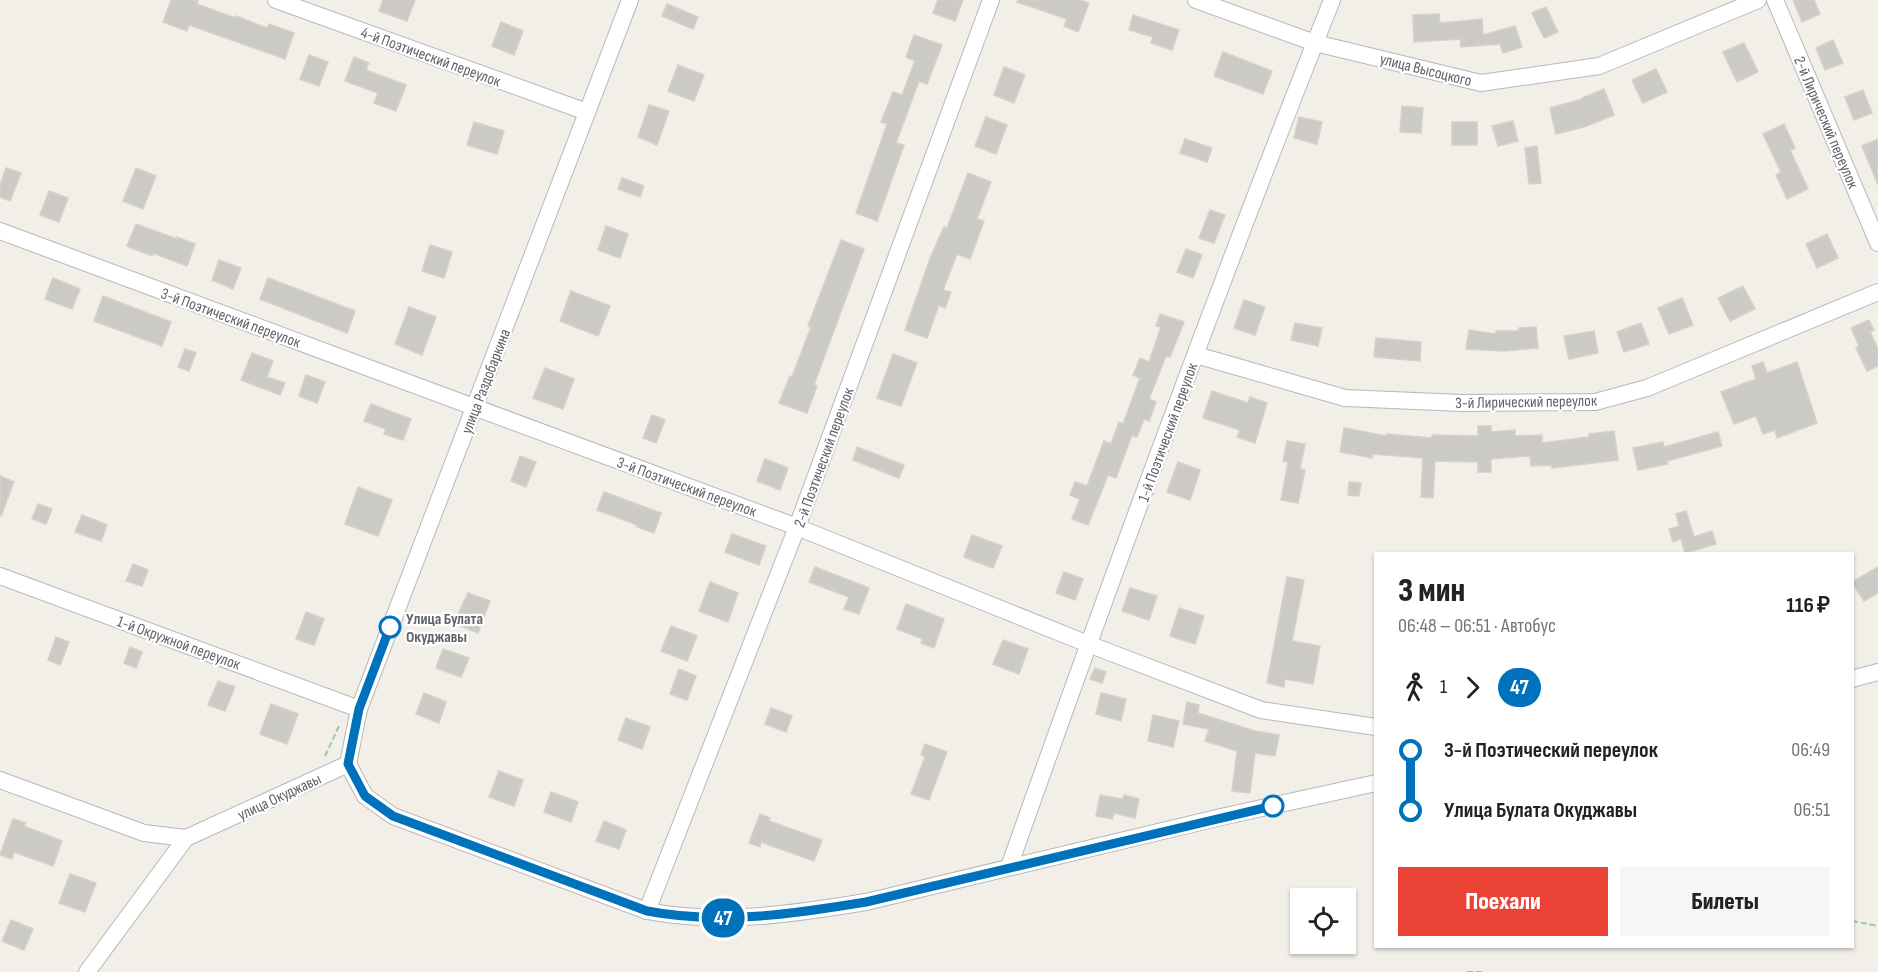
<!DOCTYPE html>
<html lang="ru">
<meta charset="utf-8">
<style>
body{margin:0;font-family:"Sofia Sans Condensed",sans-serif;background:#f6f6f6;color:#222;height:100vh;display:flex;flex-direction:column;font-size:22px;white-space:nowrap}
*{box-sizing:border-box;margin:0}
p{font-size:20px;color:#767676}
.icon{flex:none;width:33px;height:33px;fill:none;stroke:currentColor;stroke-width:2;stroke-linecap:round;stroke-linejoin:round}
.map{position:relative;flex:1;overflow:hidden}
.details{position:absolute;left:1374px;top:552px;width:480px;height:396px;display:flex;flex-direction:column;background:#fff;border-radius:0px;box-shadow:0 2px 4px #0004}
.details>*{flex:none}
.badge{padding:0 12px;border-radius:20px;font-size:21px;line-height:39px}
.controls{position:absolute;left:1290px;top:888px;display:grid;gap:12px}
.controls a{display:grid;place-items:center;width:66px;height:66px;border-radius:0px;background:#fff;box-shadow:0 2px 4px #0004;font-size:30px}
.map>.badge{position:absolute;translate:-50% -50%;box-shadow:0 0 0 3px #fff}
.legs{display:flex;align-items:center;gap:9px;height:66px;padding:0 24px;font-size:20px}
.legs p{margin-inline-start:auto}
.headline{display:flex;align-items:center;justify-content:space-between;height:102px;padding:0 24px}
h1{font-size:33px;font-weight:800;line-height:45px}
.action{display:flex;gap:12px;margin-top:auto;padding:12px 24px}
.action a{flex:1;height:69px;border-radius:0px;background:#ea4335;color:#fff;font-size:24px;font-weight:800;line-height:69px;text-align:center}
.action a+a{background:#f6f6f6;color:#222}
ul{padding:0 24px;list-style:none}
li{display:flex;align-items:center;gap:21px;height:60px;font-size:22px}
li i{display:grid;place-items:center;width:9px;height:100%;margin:0 8px;background:currentColor}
li i::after{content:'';width:15px;height:15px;margin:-8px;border:4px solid;border-radius:50%;background:#fff}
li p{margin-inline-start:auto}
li:first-child i{background:linear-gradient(#0000 50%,currentColor 0)}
li:last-child i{background:linear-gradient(currentColor 50%,#0000 0)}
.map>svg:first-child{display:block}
</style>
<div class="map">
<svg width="1878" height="972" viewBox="0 0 1878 972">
<rect width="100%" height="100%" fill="#f1efe8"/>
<g fill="#cccac5" stroke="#d6d1c6" stroke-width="1.5">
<path d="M171,0H198L197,4L235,18L236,16L267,28L269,24L294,33L285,59L189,25L187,31L163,22Z"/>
<path d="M383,0H415L407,21L379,11Z"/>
<path d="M938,0H963L955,21L933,13Z"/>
<path d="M1018,0H1080L1089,3L1078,32L1064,26L1067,19L1017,2Z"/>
<path d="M1793,0H1814L1820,14L1802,22Z"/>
<path d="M667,4L698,17L693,29L662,16Z"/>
<path d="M1546,7L1558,32L1544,38L1532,13Z"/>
<path d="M1439,14L1440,23L1482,19L1483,35L1515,26L1522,47L1503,53L1500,44L1461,47L1460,39L1414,42L1413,15Z"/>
<path d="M1133,15L1179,30L1172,50L1151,43L1153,37L1129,30Z"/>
<path d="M501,22L523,31L514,55L492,46Z"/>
<path d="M914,35L942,45L927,84L919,81L896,143L904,145L877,221L856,213L887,124L881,122L893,92L902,95L915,61L906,57Z"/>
<path d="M1833,40L1843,63L1825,70L1816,48Z"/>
<path d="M1744,43L1758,72L1737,82L1723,52Z"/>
<path d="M1223,52L1272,71L1263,94L1214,76Z"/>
<path d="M309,55L328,62L319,86L300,79Z"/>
<path d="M354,57L369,63L366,70L406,85L396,111L374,103L378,93L345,81Z"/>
<path d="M678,65L704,75L694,101L668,91Z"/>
<path d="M1004,67L1025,75L1014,103L994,95Z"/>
<path d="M1656,69L1667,92L1643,103L1632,80Z"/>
<path d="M1604,89L1614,115L1584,127L1556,134L1550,108L1582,99V98Z"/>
<path d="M1863,90L1872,113L1854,120L1845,97Z"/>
<path d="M649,105L669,111L657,145L638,137Z"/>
<path d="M1402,106L1423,108L1421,133L1400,132Z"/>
<path d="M986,117L1007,125L996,154L975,146Z"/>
<path d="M1299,117L1322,122L1317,144L1294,138Z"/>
<path d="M1513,121L1518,141L1498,146L1492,126Z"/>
<path d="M474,122L504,131L497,154L467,145Z"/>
<rect x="1452" y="122" width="25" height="23"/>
<path d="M1784,124L1795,148L1790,150L1808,189L1787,199L1776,175L1781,172L1763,134Z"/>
<path d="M1185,139L1212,148L1207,162L1180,153Z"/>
<path d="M1878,139V185L1862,146Z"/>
<path d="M1537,146L1541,183L1529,184L1525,148Z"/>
<path d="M6,168L21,173L10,201L0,197V185Z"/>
<path d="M136,168L156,176L143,209L123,201Z"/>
<path d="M968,173L991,182L977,219L984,221L970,259L957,254L943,290L951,292L945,308L939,305L927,338L905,330L931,256L944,227L947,228Z"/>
<path d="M622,178L644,186L640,197L618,189Z"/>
<path d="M49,191L68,198L59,222L40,215Z"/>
<path d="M1210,210L1225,215L1214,243L1199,238Z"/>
<path d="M136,224L177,239V237L195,244L187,266L153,253L152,256L127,246Z"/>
<path d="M606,226L628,234L620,258L598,250Z"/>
<path d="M1827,234L1838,258L1817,268L1806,244Z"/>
<path d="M841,240L864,249L814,385L817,386L807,413L779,403L790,376L792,377L811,327L808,326Z"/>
<path d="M430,245L452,252L444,278L422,271Z"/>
<path d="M1186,249L1202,255L1193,278L1177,272Z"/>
<path d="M219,260L241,268L233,289L212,280Z"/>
<path d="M53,278L80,289L72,309L45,299Z"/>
<path d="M268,278L355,311L347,333L260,299Z"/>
<path d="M1743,286L1755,309L1730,321L1718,298Z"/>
<path d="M571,291L610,306L598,336L560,321Z"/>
<path d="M103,296L171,322L162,346L94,321Z"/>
<path d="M1682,298L1693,325L1669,334L1658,308Z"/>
<path d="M1244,300L1265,307L1255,335L1234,328Z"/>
<path d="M409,307L436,317L422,355L395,344Z"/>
<path d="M1160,314L1184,322L1170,357L1166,356L1149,399L1156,402L1149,421L1144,419L1137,437L1132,435L1116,478L1108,475L1088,525L1072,519L1080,499L1070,495L1075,482L1087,486L1104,441L1111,444L1119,422L1123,424L1140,378L1133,375L1140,358L1149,362L1161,327L1156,326Z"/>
<path d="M1869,320L1874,330L1870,332L1878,349V366L1867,371L1856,348L1859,346L1851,328Z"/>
<path d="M1295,323L1322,328L1318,346L1291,340Z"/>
<path d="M1641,323L1649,344L1624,352L1617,332Z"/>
<path d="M1536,327L1538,348L1504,351L1466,349L1469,330L1496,334V331H1519V328Z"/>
<path d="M1594,331L1598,353L1569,359L1564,336Z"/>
<path d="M1376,338L1421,342L1420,361L1374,357Z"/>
<path d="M185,349L196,353L189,371L178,367Z"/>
<path d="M252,353L273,361L267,377L285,383L280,395L241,380Z"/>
<path d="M893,354L917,363L901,406L877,398Z"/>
<path d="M1763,362L1767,373L1797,362L1817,423L1777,438L1775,430L1763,434L1756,416L1734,424L1721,392L1756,379L1752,366Z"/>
<path d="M545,368L574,379L563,409L533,398Z"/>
<path d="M306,375L325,382L317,403L299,396Z"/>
<path d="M1212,391L1248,403L1250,397L1267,403L1255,443L1237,437L1240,430L1203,418Z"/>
<path d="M371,404L411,419L403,440L384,434L386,429L364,421Z"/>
<path d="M652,415L665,420L656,443L643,438Z"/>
<path d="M1478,426H1491V432L1515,430V436L1542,435V443L1589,437V434L1614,431L1618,460L1552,468V465L1531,466L1530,456L1491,459V472H1478V462L1435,461L1433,498L1421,497L1423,458L1373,454L1372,458L1352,454L1353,452L1350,454L1340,452L1344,428L1386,436L1387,434L1432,438V435L1478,436Z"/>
<path d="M1718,432L1722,446L1667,461L1668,464L1638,470L1633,448L1663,442L1664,447Z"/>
<path d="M1287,441L1305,444L1300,469L1305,470L1298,503L1281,500L1288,462L1283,461Z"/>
<path d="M857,447L904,465L899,478L853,460Z"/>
<path d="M520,456L536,462L526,487L511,481Z"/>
<path d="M765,459L788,468L780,490L757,481Z"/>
<path d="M1178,462L1200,470L1190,500L1167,492Z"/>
<path d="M0,476L14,482L1,516H0Z"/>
<path d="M1349,482L1361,483L1359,496L1348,495Z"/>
<path d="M358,487L392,500L378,536L345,524Z"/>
<path d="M604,492L661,513L654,533L637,527V525L597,510Z"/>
<path d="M38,504L52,509L46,524L32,519Z"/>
<path d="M1686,511L1694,537L1712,531L1716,544L1685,553L1681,539L1673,542L1669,529L1679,526L1676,514Z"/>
<path d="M82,515L107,525L101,541L75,532Z"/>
<path d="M732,534L766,546L759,565L725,552Z"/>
<path d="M972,535L1002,546L993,568L964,557Z"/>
<path d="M133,564L148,570L142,586L126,581Z"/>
<path d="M815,567L869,588L859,614L844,609L849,597L809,582Z"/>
<path d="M1878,567V593L1864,601L1852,582Z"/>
<path d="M1064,572L1083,579L1075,600L1056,593Z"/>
<path d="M1287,577L1304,580L1292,641L1320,646L1313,684L1285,679L1284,687L1267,683Z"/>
<path d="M710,582L738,593L728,622L699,611Z"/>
<path d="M1130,588L1157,596L1149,620L1122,611Z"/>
<path d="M468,593L490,601L478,633L454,623Z"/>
<path d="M906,604L944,619L934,648L921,643L923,639L897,629Z"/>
<path d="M1179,608L1204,616L1195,644L1170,636Z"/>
<path d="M306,612L324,619L314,645L296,639Z"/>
<path d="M671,626L697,636L687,661L661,651Z"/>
<path d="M56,637L69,642L60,665L48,660Z"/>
<path d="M1003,640L1028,649L1019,674L993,664Z"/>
<path d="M130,647L142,652L136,668L124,663Z"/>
<path d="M443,649L469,658L461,677L436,668Z"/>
<path d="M1095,668L1106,672L1102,683L1090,679Z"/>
<path d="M679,669L696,676L687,700L670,694Z"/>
<path d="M218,681L235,687L225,711L208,705Z"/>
<path d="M424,693L446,702L439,723L416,714Z"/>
<path d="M1101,693L1126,699L1121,721L1096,714Z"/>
<path d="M1187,702L1199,705L1198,713L1255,731L1279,735L1275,756L1255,753L1250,793L1232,791L1237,751L1205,741L1209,729L1183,724Z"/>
<path d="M271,704L298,714L287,744L260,734Z"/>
<path d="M771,708L792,716L786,732L765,724Z"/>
<path d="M1153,715L1179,721L1173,747L1148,741Z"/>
<path d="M626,718L650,727L642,749L618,740Z"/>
<path d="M925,744L947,752L929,800L911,794L925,757L921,755Z"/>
<path d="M499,771L523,780L514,806L489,797Z"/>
<path d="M551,792L578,802L571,822L544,812Z"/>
<path d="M1100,795L1123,799L1124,795L1139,799L1135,818L1114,813L1112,819L1096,816Z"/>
<path d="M760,814L770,818L769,821L822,840L814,861L761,842L760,847L749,843Z"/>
<path d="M13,819L26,823L24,826L62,841L53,866L14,852L12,859L0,855Z"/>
<path d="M604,821L626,830L619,849L596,841Z"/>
<path d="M70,874L96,883L85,912L59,903Z"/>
<path d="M11,920L33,929L24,950L2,941Z"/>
</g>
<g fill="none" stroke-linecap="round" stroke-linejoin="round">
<defs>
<g id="minor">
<path d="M276,0L587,112"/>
<path d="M1196,0L1315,43L1481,83L1599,66L1758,0"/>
<path d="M1775,0L1878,243"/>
<path d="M0,231L797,527L1088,644L1261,710L1376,727"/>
<path d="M1196,355L1345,398L1462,403L1595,402L1647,388L1878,292"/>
<path d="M0,576L359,709"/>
<path d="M1852,679L1878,672"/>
<path d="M348,764L365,796L393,816L647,911C721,925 793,914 866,902L1221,817L1376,783"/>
<path d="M348,764L359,709L630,0"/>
<path d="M0,780L144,833L186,838L348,764"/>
<path d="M1009,867C1112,576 1218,286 1332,0"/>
<path d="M647,911L797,527L991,0"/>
<path d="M87,972L186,838"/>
</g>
</defs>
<use href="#minor" stroke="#b5b8bc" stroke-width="18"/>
<g stroke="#9cc7a9" stroke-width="2" stroke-dasharray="6 3" stroke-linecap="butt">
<path d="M325,756L339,726"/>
<path d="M1852,921L1878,926"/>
<path d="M1467,972H1484"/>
</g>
<use href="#minor" stroke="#fff" stroke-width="16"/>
</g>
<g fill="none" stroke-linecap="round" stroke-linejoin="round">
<defs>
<path id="line-1" d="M390,627L359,709L348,764L365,796L393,816L647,911C720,925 793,914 866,902L1273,806"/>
</defs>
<use href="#line-1" stroke="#fff" stroke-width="14"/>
<use href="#line-1" stroke="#0072bc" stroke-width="9"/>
</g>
<g fill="#fff" stroke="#0072bc" stroke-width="3">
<circle cx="390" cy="627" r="10"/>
<circle cx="1273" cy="806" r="10"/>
</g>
<g text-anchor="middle" stroke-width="4.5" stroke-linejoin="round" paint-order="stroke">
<g font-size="16" fill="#5f6368" stroke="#fff">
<text transform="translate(431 56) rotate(20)" y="6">4-й Поэтический переулок</text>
<text transform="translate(1426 69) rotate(14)" y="6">улица Высоцкого</text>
<text transform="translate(1827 122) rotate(67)" y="6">2-й Лирический переулок</text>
<text transform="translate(231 317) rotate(20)" y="6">3-й Поэтический переулок</text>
<text transform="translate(485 381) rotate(-69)" y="6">улица Раздобаркина</text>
<text transform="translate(1526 401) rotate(-1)" y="6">3-й Лирический переулок</text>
<text transform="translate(1167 432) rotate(-70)" y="6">1-й Поэтический переулок</text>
<text transform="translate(823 457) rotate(-70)" y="6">2-й Поэтический переулок</text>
<text transform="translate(687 486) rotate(20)" y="6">3-й Поэтический переулок</text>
<text transform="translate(179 642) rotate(20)" y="6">1-й Окружной переулок</text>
<text transform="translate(279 796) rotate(-25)" y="6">улица Окуджавы</text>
</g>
<g font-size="16" font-weight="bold" fill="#5f6368" stroke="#fff" text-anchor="start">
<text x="406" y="624">Улица Булата<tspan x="406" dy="18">Окуджавы</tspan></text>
</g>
</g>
</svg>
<div class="controls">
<a><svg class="icon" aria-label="locate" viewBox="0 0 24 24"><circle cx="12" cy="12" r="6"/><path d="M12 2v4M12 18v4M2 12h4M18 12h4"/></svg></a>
</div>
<b class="badge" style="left:723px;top:918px;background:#0072bc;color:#fff">47</b>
<section class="details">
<div class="headline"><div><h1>3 мин</h1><p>06:48 – 06:51 · Автобус</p></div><b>116 ₽</b></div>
<div class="legs"><svg class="icon" aria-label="walk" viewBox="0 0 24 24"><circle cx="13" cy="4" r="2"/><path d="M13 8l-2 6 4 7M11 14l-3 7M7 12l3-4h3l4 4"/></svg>1<svg class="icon" aria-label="forward" viewBox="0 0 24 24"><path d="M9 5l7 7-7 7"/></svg><b class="badge" style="background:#0072bc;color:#fff">47</b></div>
<ul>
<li><i style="color:#0072bc"></i><b>3-й Поэтический переулок</b><p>06:49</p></li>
<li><i style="color:#0072bc"></i><b>Улица Булата Окуджавы</b><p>06:51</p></li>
</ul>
<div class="action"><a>Поехали</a><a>Билеты</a></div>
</section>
</div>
